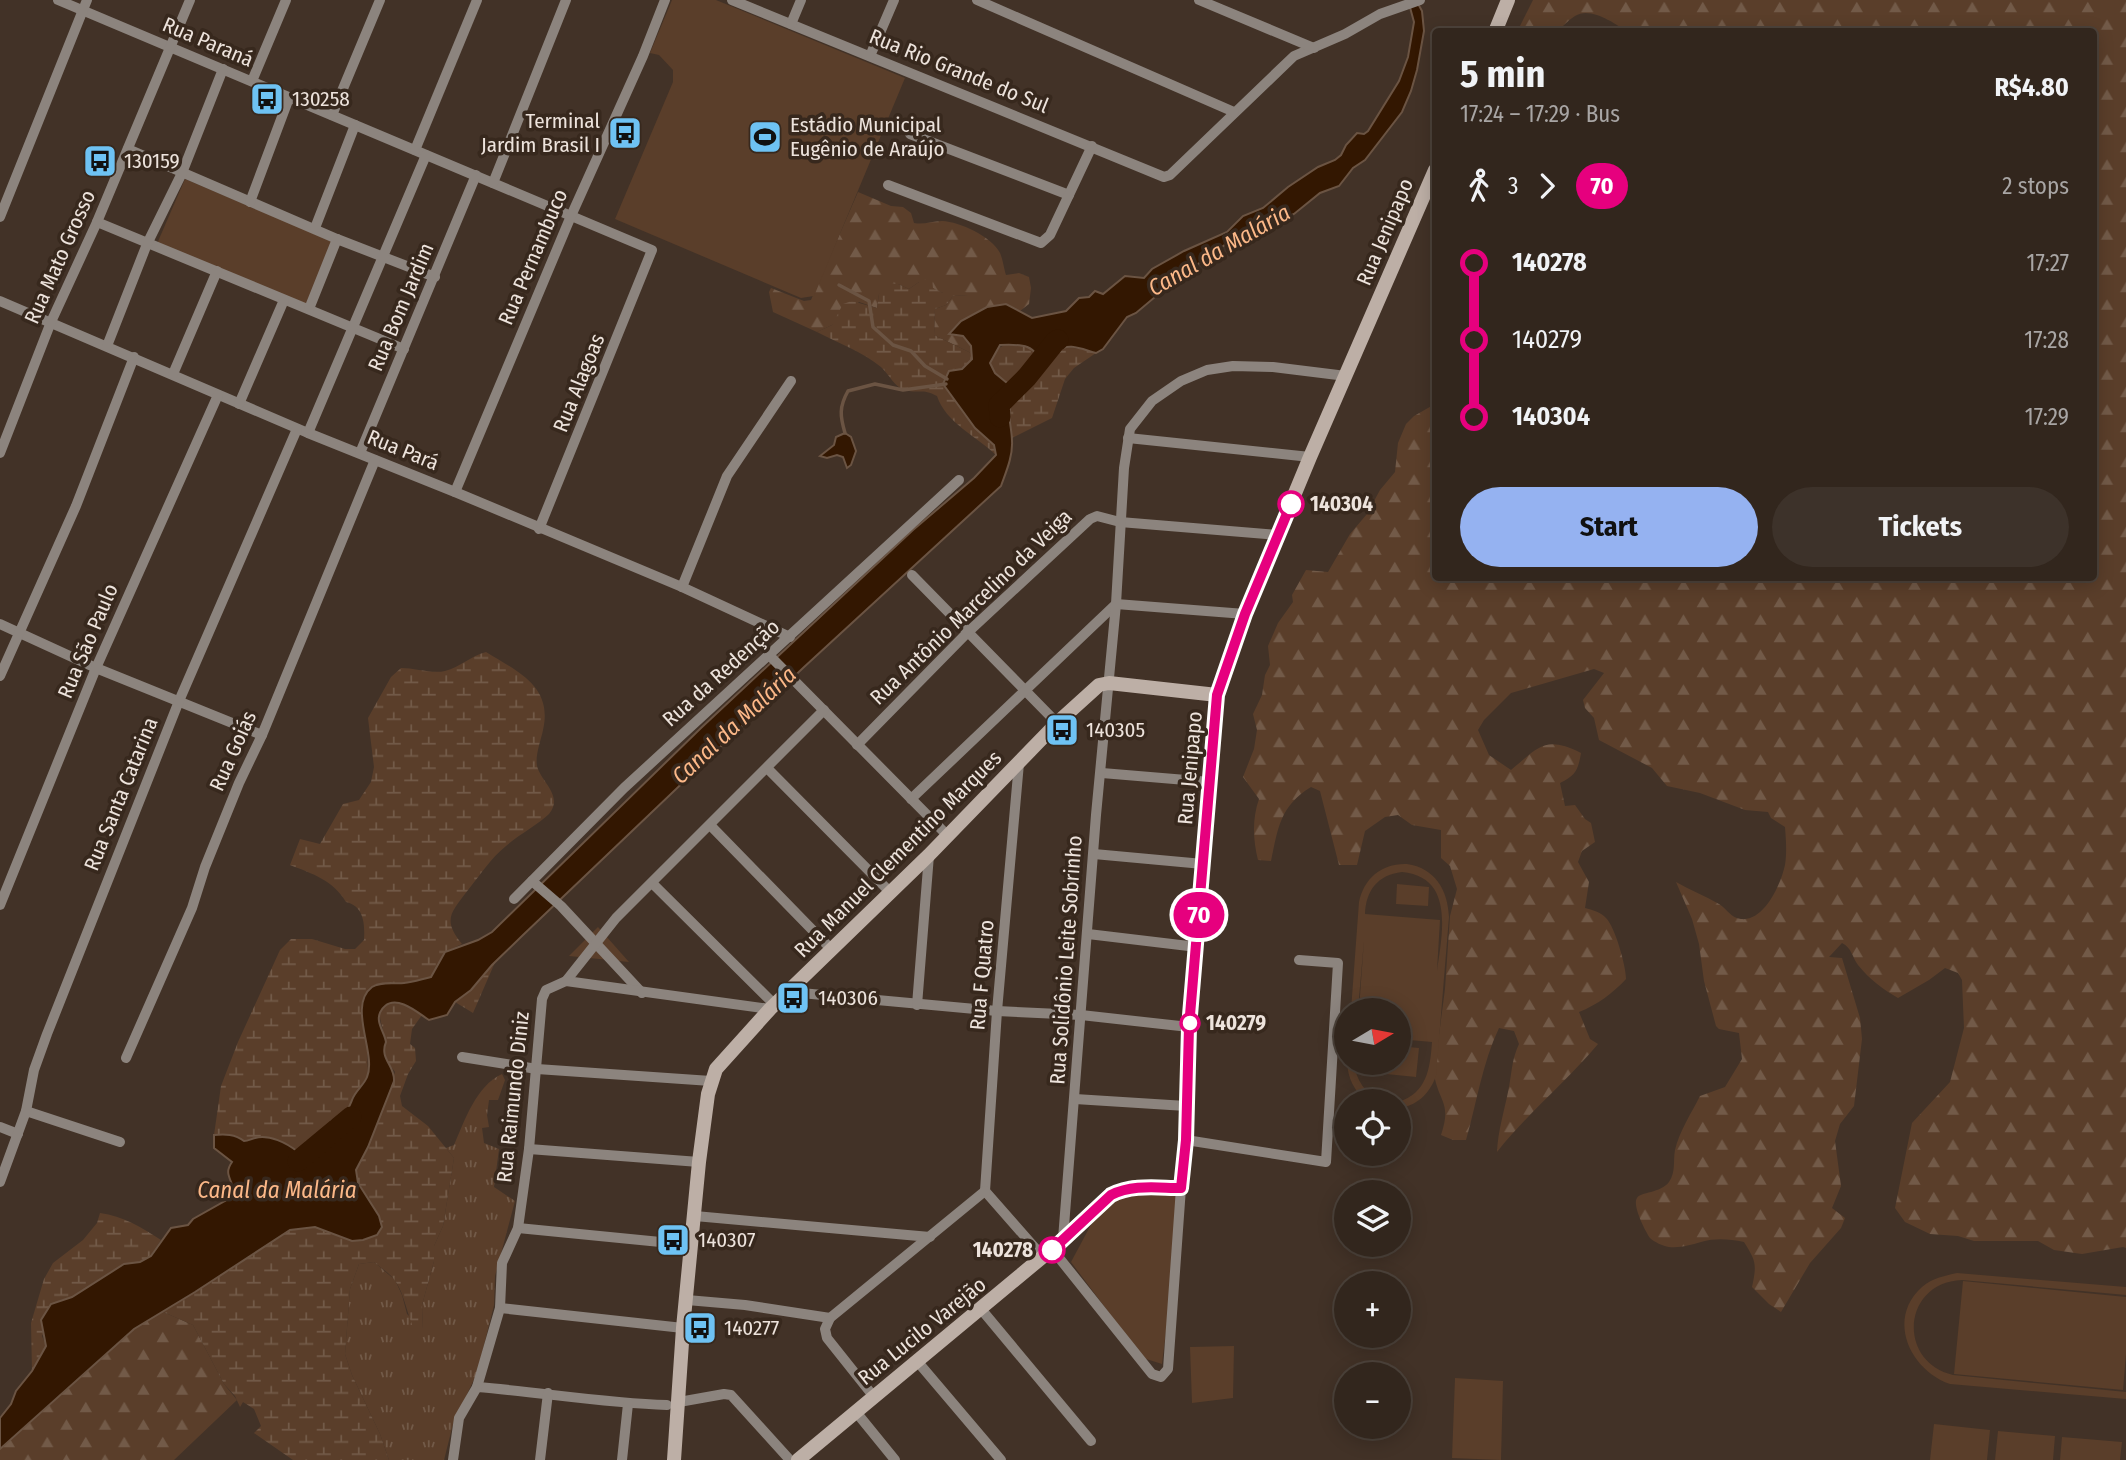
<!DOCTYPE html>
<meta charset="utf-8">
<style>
body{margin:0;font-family:"Fira Sans Condensed",sans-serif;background:#3d322a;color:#f1f3f6;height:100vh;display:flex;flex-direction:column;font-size:26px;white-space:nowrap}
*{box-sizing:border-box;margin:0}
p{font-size:23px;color:#a8a5a4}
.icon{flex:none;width:38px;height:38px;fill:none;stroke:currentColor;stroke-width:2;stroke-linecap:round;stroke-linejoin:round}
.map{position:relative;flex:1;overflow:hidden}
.sheet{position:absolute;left:1432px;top:28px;width:665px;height:553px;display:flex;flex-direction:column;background:#32261d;border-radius:7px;box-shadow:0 4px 18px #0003,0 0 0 2px #4d433b}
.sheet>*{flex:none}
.badge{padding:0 14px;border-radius:23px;font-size:24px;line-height:46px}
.needle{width:46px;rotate:80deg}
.controls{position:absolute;left:1334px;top:998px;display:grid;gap:14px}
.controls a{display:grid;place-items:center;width:77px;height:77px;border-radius:50%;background:#32261d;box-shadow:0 4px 18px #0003,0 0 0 2px #4d433b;font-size:35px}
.map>.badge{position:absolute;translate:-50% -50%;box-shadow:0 0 0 4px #fff}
.legs{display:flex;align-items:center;gap:10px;height:77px;padding:0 28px;font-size:23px}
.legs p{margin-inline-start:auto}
.overview{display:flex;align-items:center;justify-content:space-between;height:119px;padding:0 28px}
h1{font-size:38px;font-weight:700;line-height:52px}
.action{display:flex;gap:14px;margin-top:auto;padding:14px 28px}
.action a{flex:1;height:80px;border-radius:42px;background:#95b2f1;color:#111;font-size:28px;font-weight:700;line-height:80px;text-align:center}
.action a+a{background:#3d322a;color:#f1f3f6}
ul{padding:0 28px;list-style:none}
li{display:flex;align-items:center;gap:24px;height:77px;font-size:26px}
li i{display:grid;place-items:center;width:10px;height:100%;margin:0 9px;background:currentColor}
li i::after{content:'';width:18px;height:18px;margin:-9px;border:5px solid;border-radius:50%;background:#32261d}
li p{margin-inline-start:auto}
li:first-child i{background:linear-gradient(#0000 50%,currentColor 0)}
li:last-child i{background:linear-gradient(currentColor 50%,#0000 0)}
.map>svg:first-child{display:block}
</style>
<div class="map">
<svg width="2126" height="1460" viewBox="0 0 2126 1460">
<defs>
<pattern id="grass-tufts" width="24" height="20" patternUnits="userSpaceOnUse" patternTransform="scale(1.75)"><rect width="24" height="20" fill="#5a3e2a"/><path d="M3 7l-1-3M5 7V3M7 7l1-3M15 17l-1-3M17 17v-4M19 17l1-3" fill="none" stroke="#725a48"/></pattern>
<pattern id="forest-firs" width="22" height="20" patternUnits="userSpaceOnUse" patternTransform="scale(1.75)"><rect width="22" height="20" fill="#5a3e2a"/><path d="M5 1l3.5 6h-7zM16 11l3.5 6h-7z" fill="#725a48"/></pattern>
<pattern id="wetland-marsh" width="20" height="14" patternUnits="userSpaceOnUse" patternTransform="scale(1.75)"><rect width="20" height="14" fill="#5a3e2a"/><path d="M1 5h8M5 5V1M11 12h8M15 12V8" fill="none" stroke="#725a48"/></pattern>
</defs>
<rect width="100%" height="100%" fill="#423227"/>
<path fill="url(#grass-tufts)" d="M502,1074L505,1080L498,1100H489L487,1115L489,1127L482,1128L484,1143L499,1149L494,1187L515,1201L495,1276L494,1305L477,1373L453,1424L444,1460H389L380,1434L352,1375L345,1354L350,1289L359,1264L374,1262L395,1280L402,1295L407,1314L423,1329L422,1305L434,1261V1246L443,1226L454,1158L446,1148L454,1145C465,1120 476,1086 502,1074Z"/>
<g fill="url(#forest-firs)">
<path d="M1533,0H2126V1248L2123,1247L2082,1254L2054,1250L2038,1241H1974L1958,1236L1930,1234L1905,1222L1895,1208L1912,1123L1950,1082L1964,1028L1962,980L1958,973L1945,968L1929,980L1898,998C1884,990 1869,979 1858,965C1852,957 1852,948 1842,943L1829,957L1842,958L1860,1018L1862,1039L1854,1106L1840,1124L1835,1141L1841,1186L1832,1208L1845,1218L1841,1228L1810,1263L1781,1312L1769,1304L1752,1287C1757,1264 1756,1261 1744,1242C1729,1239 1715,1238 1701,1242C1690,1245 1681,1248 1669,1247C1663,1246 1654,1242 1650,1238C1645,1231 1632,1205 1637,1198C1640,1192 1661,1193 1669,1182C1676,1172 1673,1161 1675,1150C1679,1132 1692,1112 1700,1096L1725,1087L1742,1059L1739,1033L1719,1029L1716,1026L1704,981L1699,944L1692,919L1676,882C1690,890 1705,896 1719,904C1727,909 1731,918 1741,919C1764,922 1781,884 1785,865C1787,852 1786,840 1785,827L1771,818L1768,812L1745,810L1700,793L1667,786L1652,768L1599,740L1594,718L1585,708L1583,700L1604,673L1594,669L1511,693L1484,720L1478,730L1489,755L1511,770C1539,747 1545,735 1581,753C1578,770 1576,775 1560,783L1565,806L1575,805L1585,819L1591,823L1595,842L1582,851L1578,862L1589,882L1585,908C1592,910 1601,912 1606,918C1615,927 1626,966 1626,979C1613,993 1597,1005 1579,1012L1590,1039L1598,1044C1566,1082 1528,1113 1497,1152C1498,1131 1504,1112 1508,1092C1512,1074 1511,1061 1519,1044L1514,1031L1499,1028C1482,1064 1477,1102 1466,1140H1453L1441,1135C1452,1102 1439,1103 1434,1074L1445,989L1450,916L1457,889L1450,866L1441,858V830L1412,825L1398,815L1385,817L1365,831L1357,865H1339L1320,791L1311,787C1280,806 1278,828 1271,861L1258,860C1253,840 1252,819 1259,799L1243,777L1254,749L1257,730L1253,714L1262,695L1265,675L1270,665L1268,646L1278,623L1293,602L1292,595L1306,570L1328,572L1350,534L1367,514L1380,490L1395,472L1398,443L1406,424L1414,416L1435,404V578H2093V32H1627C1615,23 1590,6 1575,16C1568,20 1563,27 1557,31L1518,30Z"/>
<path d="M858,192L891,206L903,207L911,213L914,223C924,225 932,221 942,221C960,222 991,236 1000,253C1003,260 1004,269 1006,275L1019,273L1029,277L1031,288L1029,304L1020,311C1015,308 1010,305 1004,305C984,304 962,320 950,334L963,336L971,346V353L934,335L935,309L946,305L953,296L968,295L943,293L919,282L909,289L898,284L879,294L877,308L859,302L832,325L817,332L773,312L769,292L771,288L804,301L811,300Z"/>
<path d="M161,1311L193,1325L224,1384L237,1400L174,1460H0V1449L134,1329Z"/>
</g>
<g fill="url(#wetland-marsh)">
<path d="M932,277L933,288L943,293L955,286L970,295L953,296L946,305L935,309L934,335L971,353L972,359L943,384L975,428L994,445L996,455C976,436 946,423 937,396C922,388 918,394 905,390C894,387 889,374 881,367C863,352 838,343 817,332L832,325L843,304L852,301L877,308L879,294L885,283L898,284L909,289L919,282Z"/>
<path d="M1013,344C1031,349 1037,345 1041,367C1066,343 1063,345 1096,353L1074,368L1065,379L1052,418L1012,438L1009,408L1012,400L1007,383L995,373L990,363C996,350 998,345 1013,344Z"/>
<path d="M486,652C518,672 553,686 543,730C541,740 535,755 537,766C541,782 564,796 549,814C540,823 517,836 506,846C490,859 481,874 468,890C451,913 442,919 462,944L445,952L431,977L404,983L378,984L362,1017L367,1044L368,1076L352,1098L349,1110L332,1128L328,1142L312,1144L298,1152C287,1143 269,1134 255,1138C251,1139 247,1141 243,1141L226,1134L214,1135L221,1086L238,1042L280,950L291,939H312L345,949H355L364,940C365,924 364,906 346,902C333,880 313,874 290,865L300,839L320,844L343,804L359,800L371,782L374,767L368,718L391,677L401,668C415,668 432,674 445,671C460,667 471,656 486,652Z"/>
<path d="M496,960L473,1013L455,1002L471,990Z"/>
<path d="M396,1002L413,1008L422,1015L412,1029L410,1044L415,1048L416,1061L408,1074L400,1096L402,1106L428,1126L454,1158L443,1226L434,1246V1261L422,1305L423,1330L415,1331C407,1315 405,1296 396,1282C391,1274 381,1268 374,1262L359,1264L350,1289L345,1354L352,1375L380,1434L389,1460H293L254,1433L261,1426L254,1409L243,1402L240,1407L235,1396L224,1384L193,1325L161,1311L195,1292L290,1230L315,1227L352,1241L364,1195L358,1183L356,1170L395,1072C378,1050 389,1051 383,1030C379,1015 375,1005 396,1002Z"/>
<path d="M100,1213C123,1216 141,1227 161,1240L151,1255L140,1262L124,1264L72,1297L60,1300L42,1336L46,1346L32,1371L31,1323L44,1279L53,1263L83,1240L97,1223Z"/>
</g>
<g fill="#5a3e2a" fill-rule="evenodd">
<path d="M672,0H716L905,78L814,296L801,298L615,219L673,82V70L659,55L650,53Z"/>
<path d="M185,179L332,241L306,310L156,246Z"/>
<path d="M1407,864C1435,868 1448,890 1449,917L1436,1076C1429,1095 1417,1105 1398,1109V1102C1427,1093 1430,1069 1432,1042L1398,1039V1010H1359L1364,940L1358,1010H1351L1359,902C1364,878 1382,863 1407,864ZM1402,872C1455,877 1442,934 1437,971L1440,920L1365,914C1366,891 1377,875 1402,872Z"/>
<path d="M1397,884L1429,887L1428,906L1396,904Z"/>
<path d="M598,927L629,962L569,956Z"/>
<path d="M1398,1046L1419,1048L1416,1077L1366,1072L1367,1062H1398Z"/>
<path d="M1347,1062H1354C1356,1081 1365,1093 1382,1101H1366C1354,1090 1348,1079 1347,1062Z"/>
<path d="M1183,1191L1162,1364L1143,1358L1071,1262L1108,1193Z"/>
<path d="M1957,1273L2126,1287V1295L1962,1280C1903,1282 1896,1361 1953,1375L2126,1392V1399L1950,1384C1910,1370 1886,1319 1922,1287C1932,1278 1944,1276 1957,1273Z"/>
<path d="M1963,1281L2126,1297V1354L2123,1390L1954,1374Z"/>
<path d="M1234,1346L1233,1398L1192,1403L1190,1347Z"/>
<path d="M1455,1378L1503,1381L1501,1460L1452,1458Z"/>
<path d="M1934,1424L1990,1430L1987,1460H1930Z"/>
<path d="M1998,1431L2055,1436L2053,1460H1995Z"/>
<path d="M2062,1437L2122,1442L2120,1460H2060Z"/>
</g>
<g fill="#331701" stroke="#6b5443" stroke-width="2">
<path d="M1408,0H1416L1422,11L1424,31L1417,70L1411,91L1402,112L1365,160L1353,168L1339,186L1320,193L1294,214L1229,242L1174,281L1136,313L1127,317L1103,349L1096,353C1084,350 1067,341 1058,352C1052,359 1050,363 1041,367C1037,344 1022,344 1000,345L990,363L995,373L1007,383L1012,401C1006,414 1012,427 1012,441C1013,456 1006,472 1001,486L803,668L522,936L492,965L471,990L455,1002L447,1015L429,1020C418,1013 398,995 385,1006C381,1009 378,1015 379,1021C380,1028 385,1035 386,1042C379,1059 395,1065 394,1081L368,1147L356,1170L358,1183L379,1216L382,1227L377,1235L363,1240L352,1241L315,1227L290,1230L195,1292L134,1329L0,1449V1418L11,1404L16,1391L32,1371L46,1346L41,1320L51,1304L72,1297L124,1264L140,1262L151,1256L171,1228L188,1225L193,1219L230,1198L233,1187C229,1176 225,1172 232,1162L214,1148V1135C225,1134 235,1134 244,1141C248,1141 251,1139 255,1138C269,1134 287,1143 298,1152L306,1145L328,1142L330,1139L331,1121C347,1116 346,1114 352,1100C355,1091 364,1085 367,1077C377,1054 347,1006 372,987C381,981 394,984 404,983C413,982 422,979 431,977L445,952L478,940L492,932L701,728L913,530L974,478L996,455L994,445L975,428L943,384L949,371L962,369L972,359L971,346L963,336L949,334L961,321L987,307L1006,304L1032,318L1066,311L1079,298L1089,297L1095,291L1103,294L1125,276L1144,278L1152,269L1184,251L1227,232L1243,216L1263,208L1288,187L1318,167L1335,160L1341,155L1346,145L1357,133L1364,134L1368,131L1399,81L1408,57L1414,22Z"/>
<path d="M845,433L851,437L856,451L851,465L847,468L843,457L837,455L827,458L820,456L834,445L836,437Z"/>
</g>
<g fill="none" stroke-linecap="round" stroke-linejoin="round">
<g stroke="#6b5443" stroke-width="3.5">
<path d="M839,285L869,301L873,327L893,345L911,351L925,366L947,379"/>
<path d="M845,433C840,416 839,407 848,391L875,384L903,390L946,384"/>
</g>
<g stroke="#331701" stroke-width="21">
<path d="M1000,417L999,405L1027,377L1055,342L1058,340"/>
<path d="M298,1161L351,1117"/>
</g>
<g stroke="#8c847e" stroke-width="10">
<path d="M58,0L652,250L539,529"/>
<path d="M732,0L1164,177L1170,175L1294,56L1345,34L1380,14L1420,0"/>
<path d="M977,0L1234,112"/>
<path d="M1199,0L1314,48"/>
<path d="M791,24L801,0"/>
<path d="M870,56L894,0"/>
<path d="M252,81L286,0"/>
<path d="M332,115L380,0"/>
<path d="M910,134L1069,195"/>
<path d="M128,149L337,239L435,277"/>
<path d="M415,150L477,0"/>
<path d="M493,183L566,0"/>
<path d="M888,185L1041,243L1050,235L1092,146"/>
<path d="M250,202L289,98"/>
<path d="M0,217L87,0"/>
<path d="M97,222L404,349"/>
<path d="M315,228L355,125"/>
<path d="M0,301L308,433L455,492L682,587L790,637"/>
<path d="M309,309L337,239"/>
<path d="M107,346L147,244L182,173L223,69"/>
<path d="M173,374L217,271"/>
<path d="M239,404L284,300"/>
<path d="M308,433L426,155"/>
<path d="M1128,438L1310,457"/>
<path d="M0,453L51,322L97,222L190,0"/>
<path d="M360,453L476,175"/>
<path d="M455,492L571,216L643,56L665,0"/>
<path d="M912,575L1057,723"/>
<path d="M682,587L727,476L791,381"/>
<path d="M0,624L96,668L262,735"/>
<path d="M770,656L947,835"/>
<path d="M0,676L76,506L134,357"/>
<path d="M857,745L967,633L1090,519L1097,516L1120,522L1278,535"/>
<path d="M767,768L891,893"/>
<path d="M1102,773L1210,782"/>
<path d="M911,799L1116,604L1245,614"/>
<path d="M711,826L831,949"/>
<path d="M1094,854L1203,864"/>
<path d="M532,881L561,906L642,993"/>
<path d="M652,883L775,1005"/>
<path d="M514,899L624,788L959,480"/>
<path d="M0,905L96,668L218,395"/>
<path d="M1088,934L1197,947"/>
<path d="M566,981L770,1009"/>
<path d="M790,992L997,1011L1081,1015L1189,1027"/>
<path d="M917,1005L929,855"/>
<path d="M462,1057L537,1069L711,1081"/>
<path d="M126,1058L192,908L205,867L239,783L262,735L375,460"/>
<path d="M1075,1099L1186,1106"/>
<path d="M26,1111L120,1142"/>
<path d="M0,1127L18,1134"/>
<path d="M1186,1140L1326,1162L1338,963L1299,960"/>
<path d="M529,1149L699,1162"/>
<path d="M0,1182L26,1111L34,1070L47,1034L179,701L297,429"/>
<path d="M985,1191L997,1011L1019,763"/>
<path d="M985,1191L1043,1257"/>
<path d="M695,1216L930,1237"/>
<path d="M518,1228L691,1245"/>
<path d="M1063,1239L1096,815L1116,604L1124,468L1130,429L1152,401L1181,381L1207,370L1233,366L1273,367L1346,376"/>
<path d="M1052,1249L1152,1374L1161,1377L1168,1369L1181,1188"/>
<path d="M687,1300L745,1305L830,1318"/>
<path d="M500,1308L683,1328"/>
<path d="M981,1309L1091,1441"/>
<path d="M917,1361L1001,1460"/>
<path d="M477,1387C540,1392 603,1403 667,1405"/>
<path d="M874,1397L827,1338L825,1329L830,1318L985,1191"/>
<path d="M679,1402L724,1394L731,1395L790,1460"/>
<path d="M856,1412L895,1460"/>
<path d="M453,1460L459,1418L477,1387L500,1308L502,1263L518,1228L529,1149L542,999L546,990L566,981L616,918L824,710"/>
<path d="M540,1460L548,1393"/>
<path d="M622,1460L628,1404"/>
</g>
<g stroke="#bdafa6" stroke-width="14">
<path d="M1495,32L1508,0"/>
<path d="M674,1460L683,1328L699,1162L708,1094L716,1069L770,1009L929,855L1057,723L1099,685L1109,683L1217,695"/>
<path d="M798,1460L1052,1249L1111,1195L1134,1187L1181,1188L1186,1140L1189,1027L1217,695L1245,614L1310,457L1435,170"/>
</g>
</g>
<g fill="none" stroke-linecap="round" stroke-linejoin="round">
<defs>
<path id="line-1" d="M1052,1250L1111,1195C1133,1184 1157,1188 1181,1188L1186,1140L1189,1027L1217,695L1245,614L1291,504"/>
</defs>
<use href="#line-1" stroke="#fff" stroke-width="16"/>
<use href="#line-1" stroke="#e6007e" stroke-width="10"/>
</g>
<defs>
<symbol id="bus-square" viewBox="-11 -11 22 22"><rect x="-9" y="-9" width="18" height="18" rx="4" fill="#6ec2f3" stroke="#37281d"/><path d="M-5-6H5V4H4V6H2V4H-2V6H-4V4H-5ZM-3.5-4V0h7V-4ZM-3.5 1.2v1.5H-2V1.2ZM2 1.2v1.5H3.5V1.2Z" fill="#111"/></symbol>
<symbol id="stadium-square" viewBox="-11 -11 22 22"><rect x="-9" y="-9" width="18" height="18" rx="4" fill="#6ec2f3" stroke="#37281d"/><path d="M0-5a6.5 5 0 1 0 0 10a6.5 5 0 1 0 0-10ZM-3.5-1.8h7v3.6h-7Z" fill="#111"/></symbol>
</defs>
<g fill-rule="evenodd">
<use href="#bus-square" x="248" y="80" width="38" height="38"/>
<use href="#bus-square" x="606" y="114" width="38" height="38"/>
<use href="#stadium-square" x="746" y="118" width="38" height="38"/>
<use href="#bus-square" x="81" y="142" width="38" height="38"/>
<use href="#bus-square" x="1043" y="711" width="38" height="38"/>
<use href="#bus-square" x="774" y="979" width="38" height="38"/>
<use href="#bus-square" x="654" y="1221" width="38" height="38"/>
<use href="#bus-square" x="681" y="1309" width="38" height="38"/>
</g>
<g fill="#fff" stroke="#e6007e" stroke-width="3.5">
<circle cx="1291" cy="504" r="12"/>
<circle cx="1190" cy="1023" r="9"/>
<circle cx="1052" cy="1250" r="12"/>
</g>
<g text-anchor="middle" stroke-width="7" stroke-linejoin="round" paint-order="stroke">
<g font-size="21" fill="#ede3dc" stroke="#37281d">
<text transform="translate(208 42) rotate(23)" y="7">Rua Paraná</text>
<text transform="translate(959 71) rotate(22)" y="7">Rua Rio Grande do Sul</text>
<text transform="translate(1385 232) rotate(-67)" y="7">Rua Jenipapo</text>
<text transform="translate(60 257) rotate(-66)" y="7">Rua Mato Grosso</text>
<text transform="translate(533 257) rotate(-67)" y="7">Rua Pernambuco</text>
<text transform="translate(401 307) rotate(-67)" y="7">Rua Bom Jardim</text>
<text transform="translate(579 383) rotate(-68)" y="7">Rua Alagoas</text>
<text transform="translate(403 450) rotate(22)" y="7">Rua Pará</text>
<text transform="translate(971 607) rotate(-44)" y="7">Rua Antônio Marcelino da Veiga</text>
<text transform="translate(88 641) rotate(-67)" y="7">Rua São Paulo</text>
<text transform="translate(721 673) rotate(-42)" y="7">Rua da Redenção</text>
<text transform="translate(233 751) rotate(-66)" y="7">Rua Goiás</text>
<text transform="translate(1190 768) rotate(-85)" y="7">Rua Jenipapo</text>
<text transform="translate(121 794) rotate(-68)" y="7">Rua Santa Catarina</text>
<text transform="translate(898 854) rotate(-45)" y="7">Rua Manuel Clementino Marques</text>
<text transform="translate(1066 960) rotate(-86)" y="7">Rua Solidônio Leite Sobrinho</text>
<text transform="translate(982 975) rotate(-85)" y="7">Rua F Quatro</text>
<text transform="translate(513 1097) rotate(-84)" y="7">Rua Raimundo Diniz</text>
<text transform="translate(922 1331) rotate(-39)" y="7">Rua Lucilo Varejão</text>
</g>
<g font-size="21" fill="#ede3dc" stroke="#37281d" text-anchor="start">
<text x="292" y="106">130258</text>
<text x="600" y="128" text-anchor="end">Terminal<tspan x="600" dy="24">Jardim Brasil I</tspan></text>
<text x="790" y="132">Estádio Municipal<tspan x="790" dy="24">Eugênio de Araújo</tspan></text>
<text x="124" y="168">130159</text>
<text x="1086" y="737">140305</text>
<text x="818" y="1005">140306</text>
<text x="698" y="1247">140307</text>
<text x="724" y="1335">140277</text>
</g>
<g font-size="21" font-weight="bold" fill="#ede3dc" stroke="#37281d" text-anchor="start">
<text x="1310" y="511">140304</text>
<text x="1206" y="1030">140279</text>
<text x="1033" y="1257" text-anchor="end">140278</text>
</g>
<g font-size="23" font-style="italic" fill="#fcb888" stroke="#37281d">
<text transform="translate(1219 250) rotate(-30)" y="8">Canal da Malária</text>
<text transform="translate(734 725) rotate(-43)" y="8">Canal da Malária</text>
<text x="277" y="1198">Canal da Malária</text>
</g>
</g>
</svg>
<div class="controls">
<a><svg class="needle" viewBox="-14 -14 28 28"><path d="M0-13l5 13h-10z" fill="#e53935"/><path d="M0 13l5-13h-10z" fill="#a8a5a4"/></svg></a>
<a><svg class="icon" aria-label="locate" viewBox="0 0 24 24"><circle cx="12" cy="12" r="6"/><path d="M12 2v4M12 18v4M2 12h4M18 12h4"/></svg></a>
<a><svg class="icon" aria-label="layers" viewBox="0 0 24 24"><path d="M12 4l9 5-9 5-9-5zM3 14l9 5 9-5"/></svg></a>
<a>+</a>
<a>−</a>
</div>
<b class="badge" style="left:1199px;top:915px;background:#e6007e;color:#fff">70</b>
<section class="sheet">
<div class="overview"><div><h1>5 min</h1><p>17:24 – 17:29 · Bus</p></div><b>R$4.80</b></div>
<div class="legs"><svg class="icon" aria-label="walk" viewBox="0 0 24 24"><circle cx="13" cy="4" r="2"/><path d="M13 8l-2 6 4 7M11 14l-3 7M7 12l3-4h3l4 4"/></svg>3<svg class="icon" aria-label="forward" viewBox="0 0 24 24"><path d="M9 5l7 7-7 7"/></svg><b class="badge" style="background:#e6007e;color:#fff">70</b><p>2 stops</p></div>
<ul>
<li><i style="color:#e6007e"></i><b>140278</b><p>17:27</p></li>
<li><i style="color:#e6007e"></i><span>140279</span><p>17:28</p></li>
<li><i style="color:#e6007e"></i><b>140304</b><p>17:29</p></li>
</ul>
<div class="action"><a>Start</a><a>Tickets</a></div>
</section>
</div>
